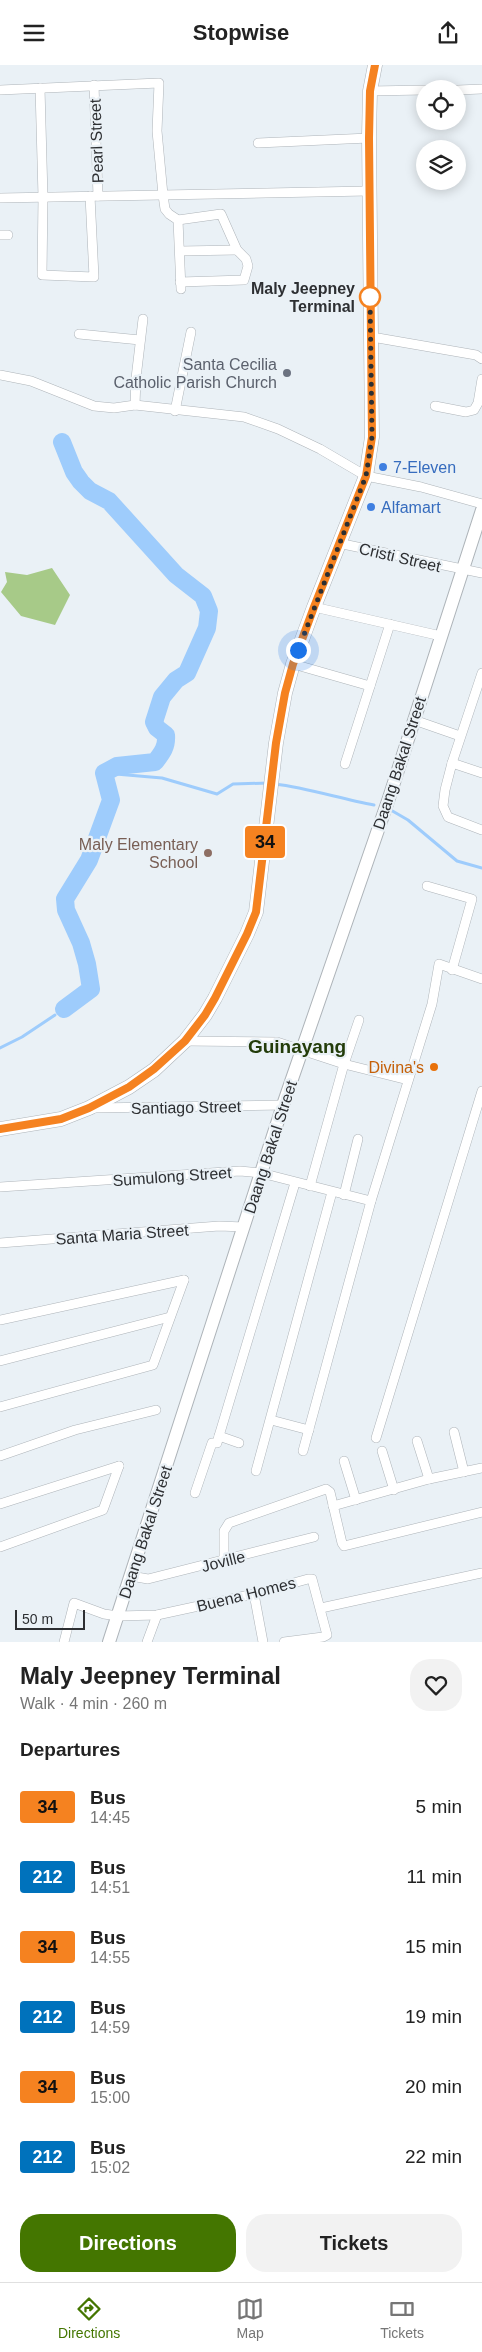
<!DOCTYPE html>
<meta charset="utf-8">
<style>
body{margin:0;font-family:Helvetica,sans-serif;background:#f2f2f2;color:#222;height:100vh;display:flex;flex-direction:column;font-size:19px;white-space:nowrap}
*{box-sizing:border-box;margin:0}
p{font-size:16px;color:#767676}
.icon{flex:none;width:28px;height:28px;fill:none;stroke:currentColor;stroke-width:2;stroke-linecap:round;stroke-linejoin:round}
.map{position:relative;height:1577px;overflow:hidden}
.sheet{display:flex;flex-direction:column;background:#fff;flex:1}
.sheet>*{flex:none}
.badge{padding:0 10px;border-radius:4px;font-size:18px;line-height:32px}
.tools{position:absolute;left:416px;top:15px;display:grid;gap:10px}
.tools a{display:grid;place-items:center;width:50px;height:50px;border-radius:50%;background:#fff;box-shadow:0 2px 12px #0003;font-size:25px}
.scale{position:absolute;left:15px;bottom:12px;width:70px;box-sizing:border-box;padding-left:5px;border:2px solid #2d2f32;border-top:0;font-size:14px;line-height:18px;white-space:nowrap;color:#2d2f32;-webkit-text-stroke:4px #eaf1f6;paint-order:stroke}
.you{position:absolute;width:25px;height:25px;margin:-12px;border:4px solid #fff;border-radius:50%;background:#1a73e8;box-shadow:0 0 0 8px #1a73e833}
.map>.badge{position:absolute;translate:-50% -50%;box-shadow:0 0 0 2px #fff}
h2{padding:0 20px;font-size:19px;line-height:45px}
.round{display:grid;place-items:center;flex:none;width:52px;height:52px;border-radius:20px;background:#f2f2f2}
.overview{display:flex;align-items:center;justify-content:space-between;height:85px;padding:0 20px}
h1{font-size:24px;font-weight:700;line-height:38px}
.cta{display:flex;gap:10px;margin-top:auto;padding:10px 20px}
.cta a{flex:1;height:58px;border-radius:20px;background:#447600;color:#fff;font-size:20px;font-weight:700;line-height:58px;text-align:center}
.cta a+a{background:#f2f2f2;color:#222}
ul{padding:0;list-style:none}
li{display:flex;align-items:center;gap:15px;height:70px;padding:0 20px}
li div{flex:1}
li b{display:block;font-size:19px}
li em{font-style:normal}
li .badge{min-width:55px;font-weight:700;text-align:center}
header{display:flex;justify-content:space-between;align-items:center;height:65px;padding:0 20px;background:#fff;font-size:22px;font-weight:700}
.menu{display:flex;justify-content:space-around;align-items:center;height:70px;border-top:1px solid #e0e0e0;background:#fff;font-size:14px;color:#767676}
.menu a{display:grid;justify-items:center;gap:2px}
.menu .on{color:#447600}
.map>svg:first-child{display:block}
</style>
<header><svg class="icon" aria-label="menu" viewBox="0 0 24 24"><path d="M4 6h16M4 12h16M4 18h16"/></svg>Stopwise<svg class="icon" aria-label="share" viewBox="0 0 24 24"><path d="M12 15V3M7 8l5-5 5 5M5 13v7h14v-7"/></svg></header>
<div class="map">
<svg width="482" height="1577" viewBox="0 0 482 1577">
<rect width="100%" height="100%" fill="#eaf1f6"/>
<path fill="#a7ca88" d="M52,503L70,530L55,560L21,551L1,527L7,517L5,507L27,510Z"/>
<g fill="none" stroke-linecap="round" stroke-linejoin="round">
<g stroke="#9eccfc" stroke-width="3">
<path d="M104,708L162,713L217,729L233,719L269,718"/>
<path d="M275,719C308,723 341,734 374,740"/>
<path d="M389,744L408,755L457,796L482,803"/>
<path d="M0,983L22,972L55,950"/>
</g>
<path stroke="#9eccfc" stroke-width="18" d="M62,377L74,407L81,417L90,426L109,436L176,510L203,531L209,546L207,563L187,608L176,615L162,632L154,657L157,663L166,670C167,682 162,688 155,697L117,701L104,708L111,735L89,795L65,834L66,845L81,878L87,899L91,924L64,944"/>
<defs>
<g id="street">
<path d="M94,20L98,131"/>
<path d="M40,23L43,132L42,210L94,212L90,131"/>
<path d="M0,25L159,18L157,66L163,130L165,144L169,149L178,155L181,224"/>
<path d="M458,25L482,24"/>
<path d="M370,26L425,25"/>
<path d="M258,78L369,73"/>
<path d="M0,133L368,126"/>
<path d="M178,155L221,149L237,185L246,194L248,201L244,215L180,217"/>
<path d="M0,170H8"/>
<path d="M180,186L237,185"/>
<path d="M79,269L140,275"/>
<path d="M372,272L476,290L482,294"/>
<path d="M0,310L31,316L94,341L114,343L135,340L244,352L278,364L320,384L366,411L421,422L482,439"/>
<path d="M135,340L136,313L143,254"/>
<path d="M435,341L466,347L474,345L478,338L482,314"/>
<path d="M175,346L191,267"/>
<path d="M338,478L482,508"/>
<path d="M314,542L441,571"/>
<path d="M293,599L370,621"/>
<path d="M482,608L452,698L445,725L443,741L448,752L482,765"/>
<path d="M414,655L460,671"/>
<path d="M452,698L482,708"/>
<path d="M345,699L390,559"/>
<path d="M427,821L472,834L452,905"/>
<path d="M185,976L277,977L344,999L408,1015"/>
<path d="M93,1043L283,1040"/>
<path d="M310,1121L344,999L359,955"/>
<path d="M0,1122L240,1106L261,1108L371,1136"/>
<path d="M344,1130L358,1074"/>
<path d="M0,1178L219,1161L244,1162"/>
<path d="M0,1255L184,1215"/>
<path d="M0,1296L170,1252"/>
<path d="M0,1342L153,1300L184,1215"/>
<path d="M271,1355L309,1365"/>
<path d="M454,1367L464,1407"/>
<path d="M219,1371L239,1378"/>
<path d="M376,1373L482,1026"/>
<path d="M417,1376L429,1414"/>
<path d="M303,1386L371,1136L432,939L439,899L482,914"/>
<path d="M382,1386L394,1425"/>
<path d="M0,1391L75,1365L156,1345"/>
<path d="M344,1396L356,1435"/>
<path d="M256,1406L332,1127"/>
<path d="M195,1428L212,1378H217L219,1371L295,1118"/>
<path d="M0,1439L119,1401"/>
<path d="M333,1441L429,1414L482,1403"/>
<path d="M0,1482L103,1445L119,1401"/>
<path d="M224,1496V1466L229,1458L326,1424L330,1427L342,1478L344,1481L482,1447"/>
<path d="M131,1511L148,1514L314,1472"/>
<path d="M254,1529L263,1577"/>
<path d="M321,1543L482,1508"/>
<path d="M64,1577L74,1538L104,1549L118,1551L157,1550L254,1529L308,1514H312L327,1570L323,1572L284,1577"/>
<path d="M147,1577L157,1550"/>
</g>
<path id="secondary" d="M109,1577L283,1040L389,733L482,445"/>
<path id="primary" d="M0,1064L61,1054L89,1043L129,1022L154,1005L185,976L205,950L215,933L247,869L256,847L276,678L285,628L293,599L314,542L366,411L372,372L369,71L370,26L375,0"/>
</defs>
<use href="#street" stroke="#aeb4b9" stroke-width="10"/>
<use href="#secondary" stroke="#aeb4b9" stroke-width="14"/>
<use href="#primary" stroke="#aeb4b9" stroke-width="15"/>
<use href="#street" stroke="#fff" stroke-width="9"/>
<use href="#secondary" stroke="#fff" stroke-width="12"/>
<use href="#primary" stroke="#fff" stroke-width="14"/>
</g>
<g fill="none" stroke-linecap="round" stroke-linejoin="round">
<defs>
<path id="line" d="M0,1064L61,1054L89,1043L129,1022L154,1004L185,976L205,950L215,933L247,869L256,847L276,678L285,628L293,599L314,542L366,411L372,372L369,73L370,26L375,0"/>
</defs>
<use href="#line" stroke="#fff" stroke-width="11"/>
<use href="#line" stroke="#f58220" stroke-width="8"/>
<path stroke="#2d2f32" stroke-width="5" stroke-dasharray="0 9" d="M298,585L366,411L372,372L370,232"/>
</g>
<circle fill="#fff" stroke="#f58220" stroke-width="2.5" cx="370" cy="232" r="10"/>
<circle fill="#6b7280" stroke="#eaf1f6" stroke-width="2" cx="287" cy="308" r="5"/>
<g fill="#3f7fe0" stroke="#eaf1f6" stroke-width="2">
<circle cx="383" cy="402" r="5"/>
<circle cx="371" cy="442" r="5"/>
</g>
<circle fill="#8d6e63" stroke="#eaf1f6" stroke-width="2" cx="208" cy="788" r="5"/>
<circle fill="#e8710a" stroke="#eaf1f6" stroke-width="2" cx="434" cy="1002" r="5"/>
<g text-anchor="middle" stroke-width="4.5" stroke-linejoin="round" paint-order="stroke">
<g font-size="16" fill="#2d2f32" stroke="#eaf1f6">
<text transform="translate(96 76) rotate(-92)" y="6">Pearl Street</text>
<text transform="translate(400 492) rotate(13)" y="6">Cristi Street</text>
<text transform="translate(399 698) rotate(-72)" y="6">Daang Bakal Street</text>
<text transform="translate(186 1042) rotate(-1)" y="6">Santiago Street</text>
<text transform="translate(270 1082) rotate(-72)" y="6">Daang Bakal Street</text>
<text transform="translate(172 1111) rotate(-4)" y="6">Sumulong Street</text>
<text transform="translate(122 1169) rotate(-4)" y="6">Santa Maria Street</text>
<text transform="translate(145 1467) rotate(-72)" y="6">Daang Bakal Street</text>
<text transform="translate(223 1496) rotate(-14)" y="6">Joville</text>
<text transform="translate(246 1529) rotate(-14)" y="6">Buena Homes</text>
</g>
<g font-size="16" font-weight="bold" fill="#2d2f32" stroke="#eaf1f6" text-anchor="end">
<text x="355" y="229">Maly Jeepney<tspan x="355" dy="18">Terminal</tspan></text>
</g>
<g font-size="16" fill="#5b616d" stroke="#eaf1f6" text-anchor="end">
<text x="277" y="305">Santa Cecilia<tspan x="277" dy="18">Catholic Parish Church</tspan></text>
</g>
<g font-size="16" fill="#366cbe" stroke="#eaf1f6" text-anchor="start">
<text x="393" y="408">7-Eleven</text>
<text x="381" y="448">Alfamart</text>
</g>
<g font-size="16" fill="#785e54" stroke="#eaf1f6" text-anchor="end">
<text x="198" y="785">Maly Elementary<tspan x="198" dy="18">School</tspan></text>
</g>
<g font-size="16" fill="#c56008" stroke="#eaf1f6" text-anchor="end">
<text x="424" y="1008">Divina's</text>
</g>
<g font-size="19" font-weight="bold" fill="#233c0a" stroke="#eaf1f6">
<text x="297" y="988">Guinayang</text>
</g>
</g>
</svg>
<div class="tools">
<a><svg class="icon" aria-label="locate" viewBox="0 0 24 24"><circle cx="12" cy="12" r="6"/><path d="M12 2v4M12 18v4M2 12h4M18 12h4"/></svg></a>
<a><svg class="icon" aria-label="layers" viewBox="0 0 24 24"><path d="M12 4l9 5-9 5-9-5zM3 14l9 5 9-5"/></svg></a>
</div>
<div class="scale">50 m</div>
<div class="you" style="left:298px;top:585px"></div>
<b class="badge" style="left:265px;top:777px;background:#f58220;color:#111">34</b>
</div>
<section class="sheet">
<div class="overview"><div><h1>Maly Jeepney Terminal</h1><p>Walk · 4 min · 260 m</p></div><a class="round"><svg class="icon" aria-label="heart" viewBox="0 0 24 24"><path d="M12 20l-8-8c-3-5 5-10 8-4 3-6 11-1 8 4z"/></svg></a></div>
<h2>Departures</h2>
<ul>
<li><span class="badge" style="background:#f58220;color:#111">34</span><div><b>Bus</b><p>14:45</p></div><em>5 min</em></li>
<li><span class="badge" style="background:#0072bc;color:#fff">212</span><div><b>Bus</b><p>14:51</p></div><em>11 min</em></li>
<li><span class="badge" style="background:#f58220;color:#111">34</span><div><b>Bus</b><p>14:55</p></div><em>15 min</em></li>
<li><span class="badge" style="background:#0072bc;color:#fff">212</span><div><b>Bus</b><p>14:59</p></div><em>19 min</em></li>
<li><span class="badge" style="background:#f58220;color:#111">34</span><div><b>Bus</b><p>15:00</p></div><em>20 min</em></li>
<li><span class="badge" style="background:#0072bc;color:#fff">212</span><div><b>Bus</b><p>15:02</p></div><em>22 min</em></li>
</ul>
<div class="cta"><a>Directions</a><a>Tickets</a></div>
</section>
<nav class="menu">
<a class="on"><svg class="icon" aria-label="directions" viewBox="0 0 24 24"><path d="M12 3l9 9-9 9-9-9zM9 14v-3h6M13 9l2 2-2 2"/></svg>Directions</a>
<a><svg class="icon" aria-label="map" viewBox="0 0 24 24"><path d="M3 6l6-2 6 2 6-2v14l-6 2-6-2-6 2zM9 4v14M15 6v14"/></svg>Map</a>
<a><svg class="icon" aria-label="tickets" viewBox="0 0 24 24"><path d="M3 7h18v10H3zM15 7v10"/></svg>Tickets</a>
</nav>
